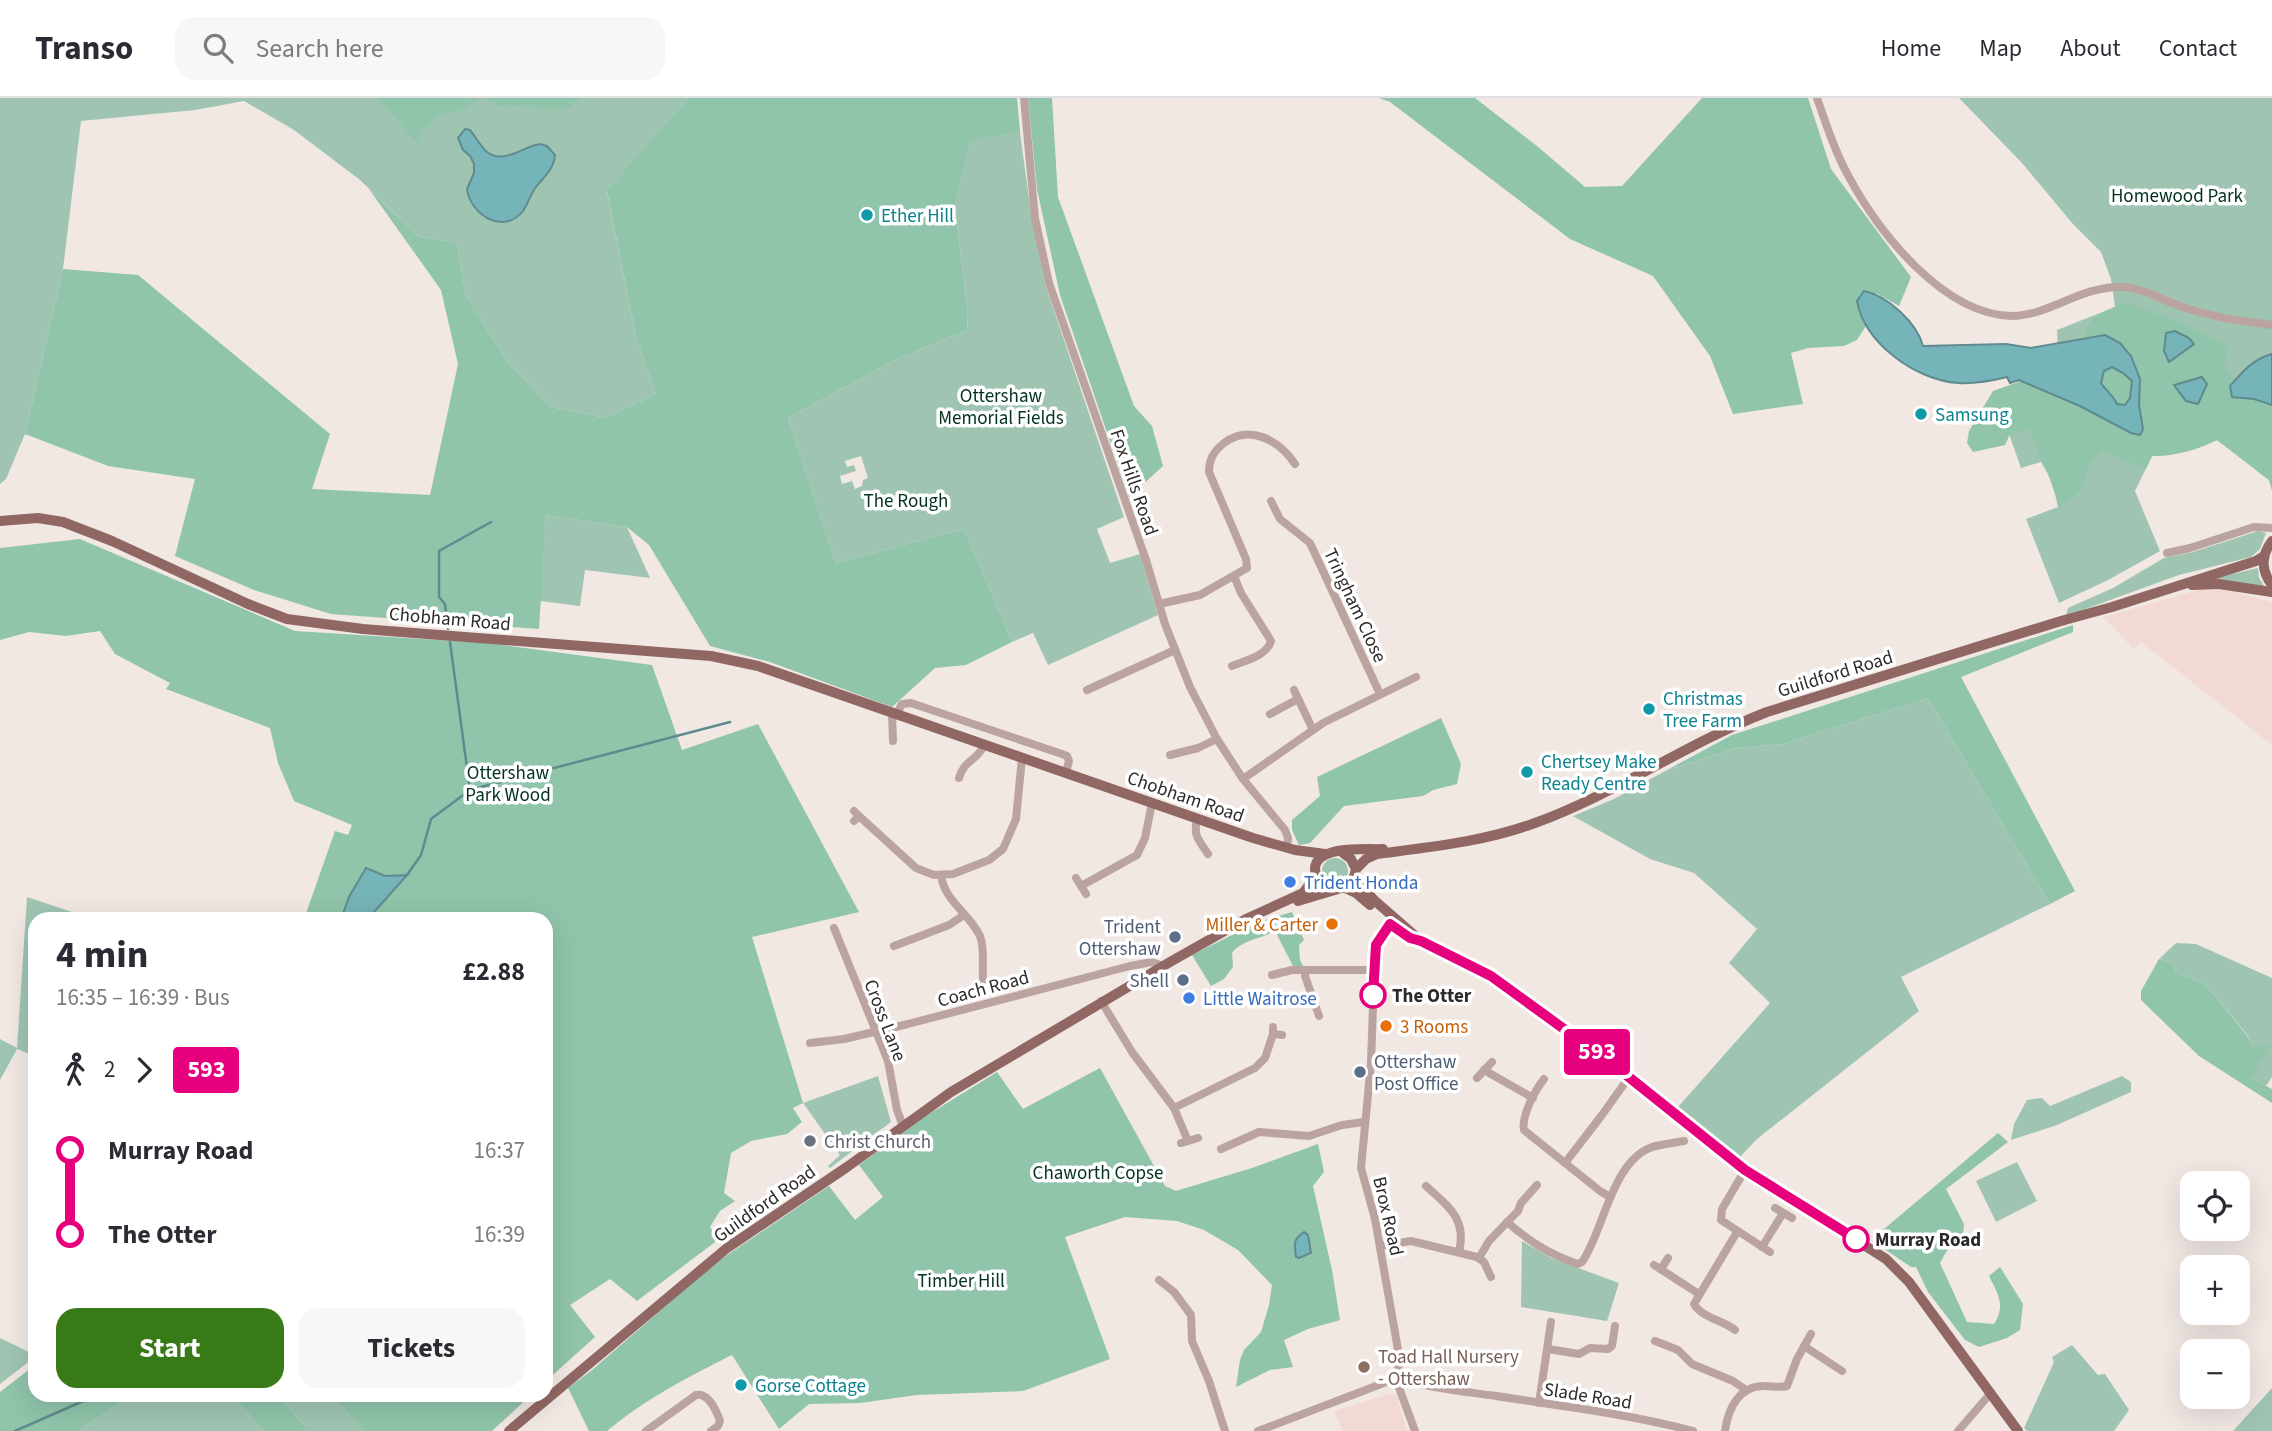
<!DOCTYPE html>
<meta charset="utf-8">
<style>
body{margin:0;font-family:"Source Sans 3",sans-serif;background:#f7f7f7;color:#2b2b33;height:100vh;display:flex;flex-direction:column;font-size:26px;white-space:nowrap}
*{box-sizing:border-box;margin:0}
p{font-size:23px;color:#7c7c81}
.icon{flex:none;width:38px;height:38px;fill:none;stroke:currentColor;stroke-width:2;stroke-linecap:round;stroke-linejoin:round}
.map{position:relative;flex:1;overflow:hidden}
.panel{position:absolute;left:28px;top:814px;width:525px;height:490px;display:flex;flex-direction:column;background:#fff;border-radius:21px;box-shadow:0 7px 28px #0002}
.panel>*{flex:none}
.badge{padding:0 14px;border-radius:5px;font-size:24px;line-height:46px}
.fabs{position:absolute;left:2180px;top:1073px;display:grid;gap:14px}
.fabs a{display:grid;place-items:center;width:70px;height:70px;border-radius:14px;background:#fff;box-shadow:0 7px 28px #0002;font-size:35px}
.map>.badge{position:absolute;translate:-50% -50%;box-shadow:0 0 0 4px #fff}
.legs{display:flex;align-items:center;gap:10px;height:77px;padding:0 28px;font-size:23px}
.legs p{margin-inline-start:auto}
.headline{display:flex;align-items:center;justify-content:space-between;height:119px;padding:0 28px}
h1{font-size:38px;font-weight:700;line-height:52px}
.cta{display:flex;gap:14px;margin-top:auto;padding:14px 28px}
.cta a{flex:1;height:80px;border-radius:21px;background:#397a18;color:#fff;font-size:28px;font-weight:700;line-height:80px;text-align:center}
.cta a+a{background:#f7f7f7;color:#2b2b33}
ul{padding:0 28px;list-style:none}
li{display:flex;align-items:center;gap:24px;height:84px;font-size:26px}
li i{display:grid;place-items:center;width:10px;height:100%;margin:0 9px;background:currentColor}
li i::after{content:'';width:18px;height:18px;margin:-9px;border:5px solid;border-radius:50%;background:#fff}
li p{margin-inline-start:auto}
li:first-child i{background:linear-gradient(#0000 50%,currentColor 0)}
li:last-child i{background:linear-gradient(currentColor 50%,#0000 0)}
header{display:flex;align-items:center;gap:42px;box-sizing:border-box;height:98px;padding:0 35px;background:#fff;border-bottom:2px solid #e1e1e2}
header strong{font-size:33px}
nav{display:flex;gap:38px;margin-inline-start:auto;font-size:24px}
.search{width:490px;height:63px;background:#f7f7f7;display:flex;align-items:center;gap:18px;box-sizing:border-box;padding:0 24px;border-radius:21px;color:#7c7c81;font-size:26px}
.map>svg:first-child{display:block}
</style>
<header>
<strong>Transo</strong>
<div class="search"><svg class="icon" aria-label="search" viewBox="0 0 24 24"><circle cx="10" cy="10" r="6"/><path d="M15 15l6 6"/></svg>Search here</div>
<nav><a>Home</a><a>Map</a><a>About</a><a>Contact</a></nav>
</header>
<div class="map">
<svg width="2272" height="1333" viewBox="0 0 2272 1333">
<rect width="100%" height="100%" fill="#f1e8e4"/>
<g fill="#f3d9d4">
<path d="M2201,491L2231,493L2272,504V647L2141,544L2134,551L2103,519Z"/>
<path d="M1389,1296L1396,1297L1407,1333H1342L1334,1313Z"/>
</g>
<g fill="#9fc5b2" fill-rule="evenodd">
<path d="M0,0H688L607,94L636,239L656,296L606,320L551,309L508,265L466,198L457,145L419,139L360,82L294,32L244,3L195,12L81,23L63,171L25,336L6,381L0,386Z"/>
<path d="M1959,0H2272V392L2269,382L2217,342C2196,352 2176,358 2152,358L2135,393L2160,453L2108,482L2059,505L2026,421L2058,409L2052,383L2041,364L2021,370L2009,336L2021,283L2060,299L2057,232L2115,209L2111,181L2101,154L2073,126L2022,65Z"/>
<path d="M1020,34L1031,116L1045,186L1124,419L1097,431L1110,465L1140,456L1158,517L1048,567L1033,535L1012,544L964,431L836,465L788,320L897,261L967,232L968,218L955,109L970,41ZM861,358L868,380L863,382L862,388L855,391L852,383L842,386L840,378L856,373L854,367L847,369L845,363Z"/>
<path d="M546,417L627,429L650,480L585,472L580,508L540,503Z"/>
<path d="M2258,433L2266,435L2260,451L2251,459L2179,477L2066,518L2068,510L2113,490L2164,460L2193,454Z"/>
<path d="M2258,470L2259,480L2264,488L2218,482L2215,480Z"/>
<path d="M1928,600L2050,806L1901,879L1919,913L1757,1041L1739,1060L1678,1009L1770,905L1729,865L1757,831L1694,775L1650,761L1573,718L1614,701L1667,672L1736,650L1783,646Z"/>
<circle cx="1335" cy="773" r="13"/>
<path d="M27,799L87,819L35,821V958L17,951L0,982V941L17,950Z"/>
<path d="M2176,845L2196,846L2272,880V979L2266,988L2251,980L2253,951L2248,938L2207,888L2176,874L2173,865L2159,861Z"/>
<path d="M878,978L891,1024L830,1070L828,1068L840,1057L803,1005Z"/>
<path d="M2122,978L2131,984V994L2057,1027L2011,1042L2014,1026L2027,1002L2042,1000L2050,1008Z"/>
<path d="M2017,1064L2037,1103L1996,1124L1976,1083Z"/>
<path d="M1522,1143L1551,1160L1619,1185L1607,1223L1521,1209Z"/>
<path d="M0,1240L35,1257V1259L0,1286Z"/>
<path d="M2072,1247L2098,1277L2105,1276L2129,1312L2114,1333H2027L2024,1330L2054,1264L2052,1259Z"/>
<path d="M2272,1290V1333H2233Z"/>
<path d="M132,1297H232L263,1333H78Z"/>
<path d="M277,1297H333L363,1333H309Z"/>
</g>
<g fill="#90c4ab">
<path d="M378,0H481L460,12L438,17L422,34L418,46Z"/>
<path d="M484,0H581L567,11H546L512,7L496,8Z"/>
<path d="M688,0H1017L1020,34L970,42L955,109L968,218L967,232L897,261L788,320L836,465L964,431L1012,544L966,567L935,570L892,609L770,564L710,548L649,447L627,429L546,417L539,531L331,516L254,492L175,458L195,381L108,368L25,336L63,171L138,177L330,336L312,391L430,397L458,266L441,192L369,91L419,139L457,145L466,198L508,265L551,309L606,320L656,296L636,239L607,93Z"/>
<path d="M1028,0H1052L1058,99L1134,308L1152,328L1163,368L1129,399L1060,197L1037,91Z"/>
<path d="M1379,0H1475L1537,48L1585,89L1622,88L1702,0H1808L1831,71L1911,179L1899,208L1876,195L1859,214L1866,228L1857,242L1844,248L1808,250L1791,255L1803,306L1733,316L1710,258L1653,178L1570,141L1390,4Z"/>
<path d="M2126,204L2184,226L2228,247L2224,265L2235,282L2230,288L2232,299L2254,301L2272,307V392L2269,382L2217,342C2196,352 2176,358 2152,358L2146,371L2102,352L2088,366C2085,392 2080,395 2059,409C2052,382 2039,357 2030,331L2010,336L2005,347L1973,354L1967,345L1969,333L1993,293L2021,283L2080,308L2131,335L2143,331L2139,307L2140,281L2105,237L2084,241C2087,217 2107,213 2126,204Z"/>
<path d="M2113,269L2132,283C2134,292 2130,299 2125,307L2117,306C2114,298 2106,293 2101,285L2104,273Z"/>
<path d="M80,441L295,533L487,545L652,567L682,652L758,626L859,814L752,839L803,1005L793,1010L802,1024L787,1036L751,1043L731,1055L724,1095L735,1103L720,1113L710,1129L719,1141L637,1203L610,1181L570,1207L595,1239L546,1283V821H368L400,786L406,777L385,778L366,770L349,799L341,821H304L335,733L348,737L352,727L294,703L278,665L270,630L166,591L170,585L115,556L100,533L66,538L29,534L0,542V450Z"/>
<path d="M2073,527V534L1961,579L2075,793L2050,806L1928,600L1783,646L1736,650L1667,672L1732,637Z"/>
<path d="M1441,620L1461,666L1457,686L1433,692L1423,698L1344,708L1310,745L1299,747L1292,732V722L1320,698L1317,679Z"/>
<path d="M1292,814L1304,842L1299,847L1300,862L1303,868L1294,870L1275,833C1259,842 1244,841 1232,855L1233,869L1224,881L1211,888L1192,857L1258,824Z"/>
<path d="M2159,861L2173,865L2176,874L2207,888L2248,939L2253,950L2271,947L2251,980L2272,991V1005L2199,958L2141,902V893Z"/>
<path d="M1100,970L1165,1088L1176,1093L1252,1070L1318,1046L1324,1074L1313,1088L1332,1172L1340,1222L1308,1231L1284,1242L1293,1269L1270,1272L1236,1289L1240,1262L1244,1252L1261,1234L1269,1207L1272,1187L1238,1152L1204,1132L1177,1123L1125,1119L1065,1139L1110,1261L1023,1293L917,1297L860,1305L809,1306L779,1331L732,1257C688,1279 645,1301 607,1333H589L568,1290L592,1272L714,1166L829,1088L855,1122L883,1099L859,1067L926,1018L997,974L1023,1011Z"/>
<path d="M1998,1035L2008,1044L1946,1091L1964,1126L1963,1137L1946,1154L1940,1165L1967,1224L1994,1226C2006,1207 1998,1196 1989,1178L2000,1169L2023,1206L2020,1232L2007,1240L1979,1249L1965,1242L1928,1194L1916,1169H1911L1874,1144L1877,1137Z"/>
<path d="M35,1267V1297H132L78,1333H0V1294Z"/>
<path d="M232,1297H277L309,1333H263Z"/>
<path d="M333,1297H531L492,1333H363Z"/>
</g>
<g fill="#75b4b9" stroke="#5f8b8e" stroke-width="2" fill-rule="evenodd">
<path d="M465,31L470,32C476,39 480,48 487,54C503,67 524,48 540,46L547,48L555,57C554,71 544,79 536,89C530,97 528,106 523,113C503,138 470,116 467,91L474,75V66L470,58L463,52L458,40Z"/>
<path d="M1864,193C1888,198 1917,225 1923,248L2006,246L2031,250L2105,237L2120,245L2131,258L2140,281L2139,307L2143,331L2140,337L2131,335L2080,308L2019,282L2010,285L2007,279C1991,283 1975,286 1958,285C1916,282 1865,246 1857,203ZM2112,269L2123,275L2132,283L2130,300L2125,307L2117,306C2114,298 2106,293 2101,285L2104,273Z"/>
<path d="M2175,233L2189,240L2194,246L2169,264L2164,253L2166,235Z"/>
<path d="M2272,256V307L2254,301L2232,299L2230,288C2242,274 2253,261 2272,256Z"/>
<path d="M2202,279L2207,286L2198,306L2186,303L2174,287Z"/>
<path d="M366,770L385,778L407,777L368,821H341L349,799Z"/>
<path d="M1304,1134L1308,1137L1311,1155L1299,1160L1296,1159C1294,1146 1293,1141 1304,1134Z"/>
</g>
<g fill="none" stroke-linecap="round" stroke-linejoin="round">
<g stroke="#5f8b8e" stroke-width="2.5">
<path d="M448,531L445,506L439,499V453L491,424"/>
<path d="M450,544L470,692"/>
<path d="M407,777L421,757L431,721L470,692L730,624"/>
<path d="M15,1333L97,1297"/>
</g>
<g stroke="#bba3a0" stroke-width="8">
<path d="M1024,0L1035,120L1049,185L1146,462L1165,526L1190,589L1217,641L1243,681L1285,732L1288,740L1287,750"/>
<path d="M1817,0C1826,26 1835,54 1849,79C1878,134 1944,217 2012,218C2049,218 2081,187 2124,189C2147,191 2167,205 2189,211C2216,220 2243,223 2272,227"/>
<path d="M1271,403L1280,421L1310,445L1380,596"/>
<path d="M2167,455L2190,450L2254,429L2272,430"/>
<path d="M1159,506L1200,497L1247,470L1246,461L1209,374C1209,361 1214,353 1224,345C1250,326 1279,342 1295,366"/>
<path d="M1232,568C1244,563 1267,558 1271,543L1241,495L1234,478"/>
<path d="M1087,592L1175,552"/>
<path d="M1294,592L1313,632"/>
<path d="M892,616L893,643"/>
<path d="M1270,616L1298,601"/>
<path d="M896,617L902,606L911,605L1062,656L1067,658L1069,663L1066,675"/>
<path d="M1170,657L1198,650L1217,641"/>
<path d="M959,680C965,660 977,664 984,647"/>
<path d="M1243,681L1323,625L1416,579"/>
<path d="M859,718L916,770L934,777L953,776L989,762L1003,751L1016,721L1022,660"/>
<path d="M1197,721C1193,739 1199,742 1208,756"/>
<path d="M854,723L859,718L854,713"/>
<path d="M941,777C944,803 970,816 980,838C985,850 982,869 983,882"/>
<path d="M1076,780L1086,796"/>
<path d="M1081,788L1137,757L1145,740L1152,705"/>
<path d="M834,830L888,963L897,1012L903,1028"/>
<path d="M894,848L949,827L964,817"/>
<path d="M1305,873V878L1319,918"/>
<path d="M1272,877L1292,872H1374"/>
<path d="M1101,903L1132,954L1174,1010L1188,1043"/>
<path d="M1273,929V936L1282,937"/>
<path d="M810,945L844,941L908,926L1130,868L1152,864L1163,868"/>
<path d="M1484,972L1533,1000"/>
<path d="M1477,980L1492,964"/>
<path d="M1544,981C1535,992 1521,1019 1524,1032L1600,1093L1610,1099"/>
<path d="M1174,1010L1255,970L1265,960L1273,936"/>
<path d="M1181,1045L1198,1040"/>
<path d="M1221,1051L1259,1034L1309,1038L1342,1027L1364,1024"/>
<path d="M1565,1065L1602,1017L1629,979"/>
<path d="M1745,1072L1722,1111L1721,1122L1770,1154"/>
<path d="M1426,1088C1449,1109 1467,1121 1459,1154"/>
<path d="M1775,1110L1792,1120"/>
<path d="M1507,1124C1529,1143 1550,1157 1578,1166L1582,1164C1604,1133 1611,1064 1652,1049C1662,1046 1673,1045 1684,1043"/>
<path d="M1380,1148L1411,1143L1477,1159L1484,1164L1491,1179"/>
<path d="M1762,1149L1783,1115"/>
<path d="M1479,1160L1489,1143L1518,1113L1521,1105L1537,1087"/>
<path d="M1654,1167L1699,1196"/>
<path d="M1661,1171L1668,1160"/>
<path d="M1159,1182L1174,1194L1191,1217L1192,1243L1209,1283L1225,1333"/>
<path d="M1735,1232C1723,1222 1702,1220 1694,1206L1737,1134"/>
<path d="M1655,1243L1678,1252L1692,1266L1733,1283L1746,1292"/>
<path d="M1804,1248L1842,1273"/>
<path d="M1548,1251L1579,1256L1590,1250L1608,1251L1612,1248L1615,1228"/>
<path d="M1395,1279C1427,1290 1462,1293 1496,1298C1562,1308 1629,1316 1693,1333"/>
<path d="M1395,1279L1415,1333"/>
<path d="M1539,1305L1551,1224"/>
<path d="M646,1333L696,1297C709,1295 716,1312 720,1323L718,1328L711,1333"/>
<path d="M1258,1333L1389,1283C1397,1278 1398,1272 1400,1263L1375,1121L1361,1070L1371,965L1375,851L1380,839L1395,821"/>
<path d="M1725,1333C1728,1311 1739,1287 1765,1288C1773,1288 1779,1290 1787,1288L1797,1261L1811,1236"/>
<path d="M1958,1333L1990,1296"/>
</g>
<g stroke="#916763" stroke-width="10">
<path d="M0,423L38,420L63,424L112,443L248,506L287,521L363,531L711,558L758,568L1253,740L1295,752L1325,756"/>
<path d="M2272,443C2261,457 2261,473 2272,487"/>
<path d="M2192,487L2219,486L2272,494"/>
<path d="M1356,771L1366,761L1377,756C1431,749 1483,744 1535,725C1615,696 1687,645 1767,614L2061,523L2112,509L2256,463L2264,458"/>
<path d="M1354,779L1374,802L1421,843L1491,878L1629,979L1745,1072L1886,1161L1909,1184L2018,1333"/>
<path d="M1345,790L1356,795L1370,807"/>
<path d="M1331,792C1324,789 1318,785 1316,777C1307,746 1365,752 1383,751"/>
<path d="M1298,803L1348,788L1354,779L1356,771L1351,761L1342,754"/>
<path d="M509,1333L727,1150L847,1069L951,994L1170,864L1246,821L1303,795L1316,778"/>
</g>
</g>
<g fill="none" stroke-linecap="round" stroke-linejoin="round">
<defs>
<path id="line-1" d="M1373,897L1376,847L1390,826L1410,840L1421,843L1491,878L1615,968L1745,1072L1856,1141"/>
</defs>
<use href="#line-1" stroke="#fff" stroke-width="16"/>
<use href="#line-1" stroke="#e6007e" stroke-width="10"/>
</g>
<g fill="#0f9aa8" stroke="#fff" stroke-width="2.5">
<circle cx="867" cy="117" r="7"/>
<circle cx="1921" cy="316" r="7"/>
<circle cx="1649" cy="611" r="7"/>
<circle cx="1527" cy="674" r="7"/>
<circle cx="741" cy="1287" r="7"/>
</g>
<g fill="#3f7fe0" stroke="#fff" stroke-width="2.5">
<circle cx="1290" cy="784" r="7"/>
<circle cx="1189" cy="900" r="7"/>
</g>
<g fill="#e8710a" stroke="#fff" stroke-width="2.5">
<circle cx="1332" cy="826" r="7"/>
<circle cx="1386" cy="928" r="7"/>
</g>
<g fill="#5c6f8a" stroke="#fff" stroke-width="2.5">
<circle cx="1175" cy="839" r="7"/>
<circle cx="1183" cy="882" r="7"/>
<circle cx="1360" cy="974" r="7"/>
</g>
<g fill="#fff" stroke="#e6007e" stroke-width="3.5">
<circle cx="1373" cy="897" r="12"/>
<circle cx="1856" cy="1141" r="12"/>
</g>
<circle fill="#6b7280" stroke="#fff" stroke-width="2.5" cx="810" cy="1043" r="7"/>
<circle fill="#8d6e63" stroke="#fff" stroke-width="2.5" cx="1364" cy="1269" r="7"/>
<g text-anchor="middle" stroke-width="7" stroke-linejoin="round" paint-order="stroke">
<g font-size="19" fill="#043221" stroke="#fff">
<text x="2177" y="104">Homewood Park</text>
<text x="1001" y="304">Ottershaw<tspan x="1001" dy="22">Memorial Fields</tspan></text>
<text x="906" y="409">The Rough</text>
<text x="508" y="681">Ottershaw<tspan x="508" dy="22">Park Wood</tspan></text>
<text x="1098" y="1081">Chaworth Copse</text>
<text x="961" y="1189">Timber Hill</text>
</g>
<g font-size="19" fill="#0d838f" stroke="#fff" text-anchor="start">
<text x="881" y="124">Ether Hill</text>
<text x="1935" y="323">Samsung</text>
<text x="1663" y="607">Christmas<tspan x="1663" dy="22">Tree Farm</tspan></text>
<text x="1541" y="670">Chertsey Make<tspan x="1541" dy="22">Ready Centre</tspan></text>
<text x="755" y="1294">Gorse Cottage</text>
</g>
<g font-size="19" fill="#2d2a29" stroke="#fff">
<text transform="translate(1135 384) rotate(71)" y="7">Fox Hills Road</text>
<text transform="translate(1356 507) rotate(65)" y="7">Tringham Close</text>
<text transform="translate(450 520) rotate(5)" y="7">Chobham Road</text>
<text transform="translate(1835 575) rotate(-17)" y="7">Guildford Road</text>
<text transform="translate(1186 698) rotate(19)" y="7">Chobham Road</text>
<text transform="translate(983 890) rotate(-15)" y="7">Coach Road</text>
<text transform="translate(886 922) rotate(69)" y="7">Cross Lane</text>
<text transform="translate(764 1105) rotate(-35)" y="7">Guildford Road</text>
<text transform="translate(1389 1118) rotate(77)" y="7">Brox Road</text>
<text transform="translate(1588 1297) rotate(9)" y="7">Slade Road</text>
</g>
<g font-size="19" fill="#366cbe" stroke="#fff" text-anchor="start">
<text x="1304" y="791">Trident Honda</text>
<text x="1203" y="907">Little Waitrose</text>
</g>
<g font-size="19" fill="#c56008" stroke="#fff" text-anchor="end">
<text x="1318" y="833">Miller &amp; Carter</text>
<text x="1400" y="935" text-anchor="start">3 Rooms</text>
</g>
<g font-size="19" fill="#4e5e75" stroke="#fff" text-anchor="end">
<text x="1161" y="835">Trident<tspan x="1161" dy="22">Ottershaw</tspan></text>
<text x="1169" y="889">Shell</text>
<text x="1374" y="970" text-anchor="start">Ottershaw<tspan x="1374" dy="22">Post Office</tspan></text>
</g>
<g font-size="19" font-weight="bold" fill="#2d2a29" stroke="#fff" text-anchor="start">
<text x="1392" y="904">The Otter</text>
<text x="1875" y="1148">Murray Road</text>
</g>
<g font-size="19" fill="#5b616d" stroke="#fff" text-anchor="start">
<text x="824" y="1050">Christ Church</text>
</g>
<g font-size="19" fill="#785e54" stroke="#fff" text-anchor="start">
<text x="1378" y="1265">Toad Hall Nursery<tspan x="1378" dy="22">- Ottershaw</tspan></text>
</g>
</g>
</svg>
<div class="fabs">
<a><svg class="icon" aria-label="locate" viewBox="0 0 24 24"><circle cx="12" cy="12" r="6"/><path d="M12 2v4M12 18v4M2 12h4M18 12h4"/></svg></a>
<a>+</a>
<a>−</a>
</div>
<b class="badge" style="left:1597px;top:954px;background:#e6007e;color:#fff">593</b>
<section class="panel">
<div class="headline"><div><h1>4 min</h1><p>16:35 – 16:39 · Bus</p></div><b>£2.88</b></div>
<div class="legs"><svg class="icon" aria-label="walk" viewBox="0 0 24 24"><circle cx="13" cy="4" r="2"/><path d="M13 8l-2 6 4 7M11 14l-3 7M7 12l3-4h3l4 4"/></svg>2<svg class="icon" aria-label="forward" viewBox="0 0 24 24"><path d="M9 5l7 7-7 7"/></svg><b class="badge" style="background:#e6007e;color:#fff">593</b></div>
<ul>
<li><i style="color:#e6007e"></i><b>Murray Road</b><p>16:37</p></li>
<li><i style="color:#e6007e"></i><b>The Otter</b><p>16:39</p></li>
</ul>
<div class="cta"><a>Start</a><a>Tickets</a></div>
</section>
</div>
